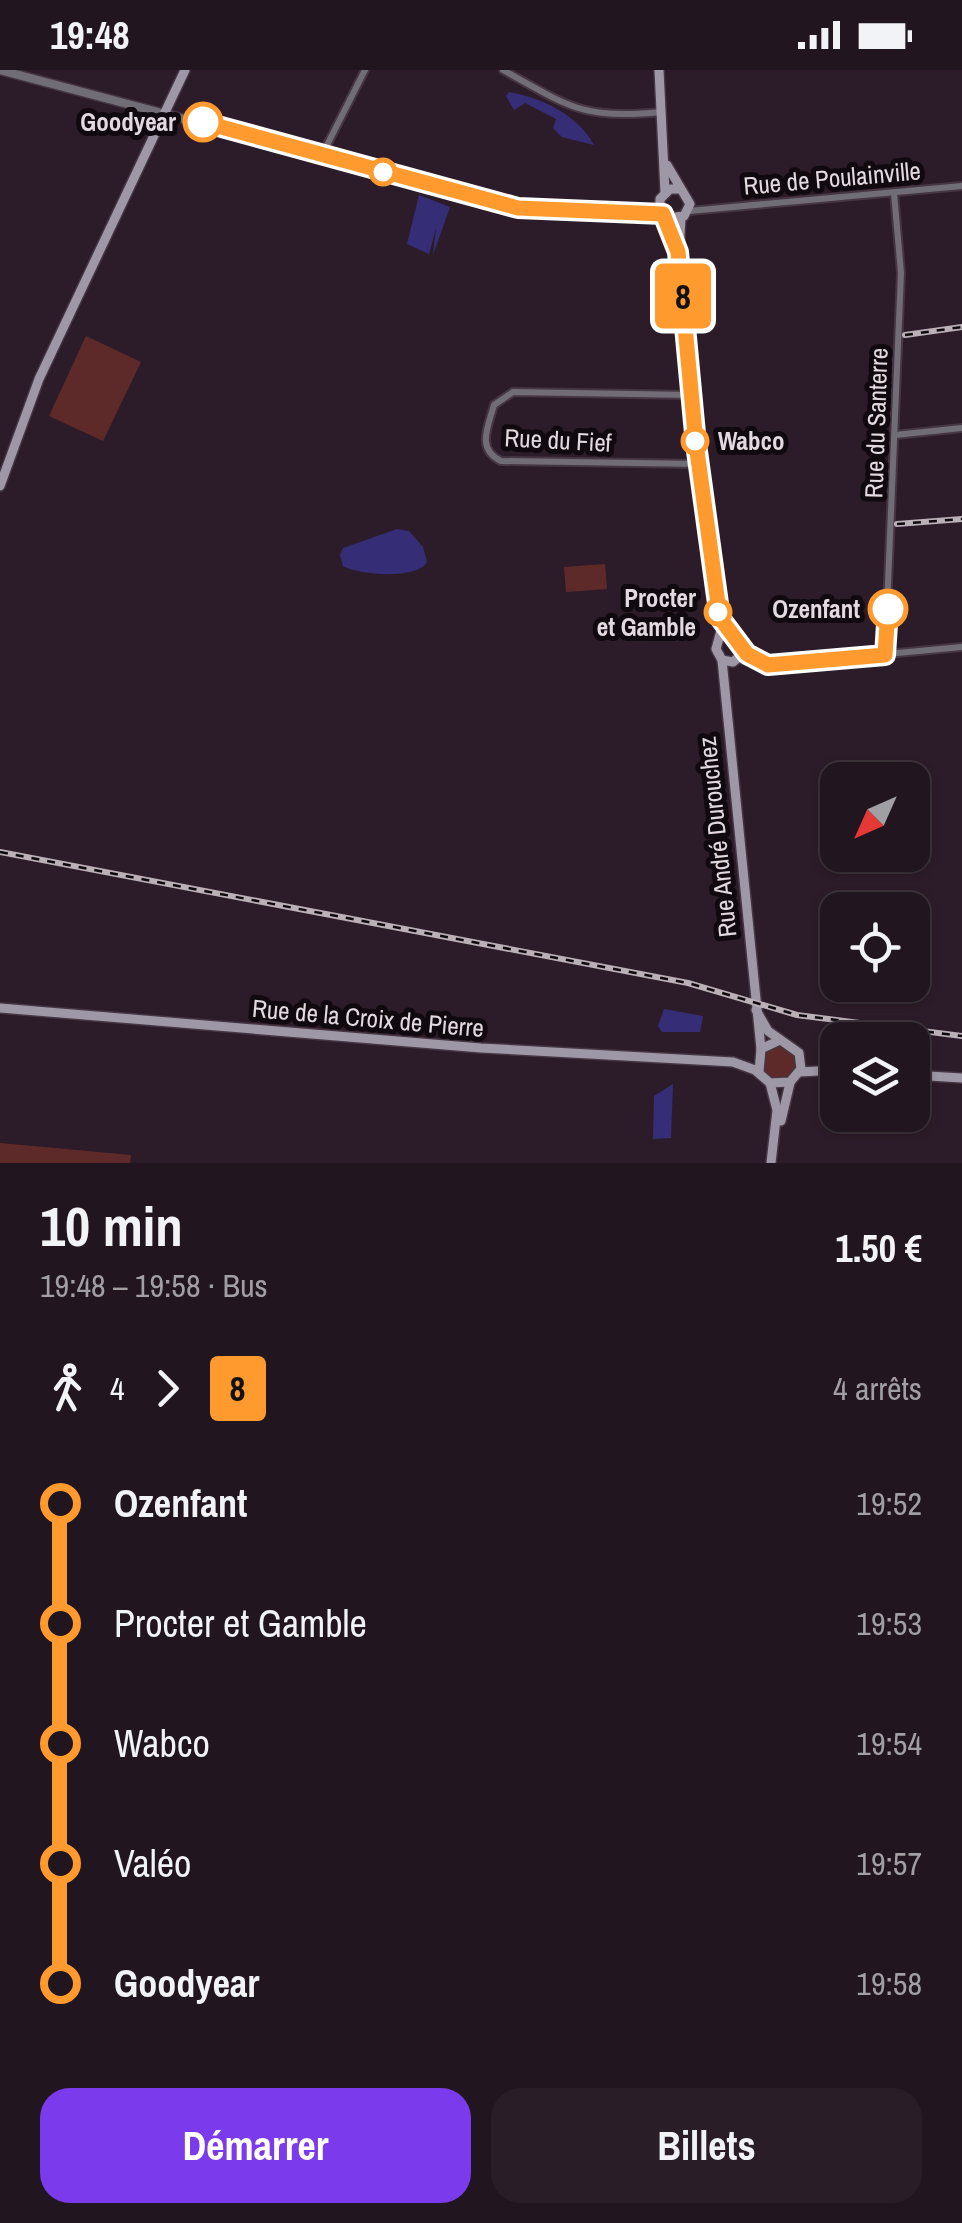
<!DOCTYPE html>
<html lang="fr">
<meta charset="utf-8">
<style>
body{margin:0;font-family:"Archivo Narrow",sans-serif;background:#291e28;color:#f1f3f6;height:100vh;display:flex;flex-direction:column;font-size:38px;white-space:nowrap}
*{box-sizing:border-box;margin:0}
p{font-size:32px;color:#a29fa4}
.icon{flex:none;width:55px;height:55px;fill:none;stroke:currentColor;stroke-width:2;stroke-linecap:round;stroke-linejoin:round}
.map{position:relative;height:1093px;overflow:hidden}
.panel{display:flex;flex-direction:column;background:#21151f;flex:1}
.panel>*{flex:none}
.badge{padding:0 20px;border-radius:8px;font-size:35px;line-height:65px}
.needle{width:65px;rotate:225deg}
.tools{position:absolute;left:820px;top:692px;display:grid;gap:20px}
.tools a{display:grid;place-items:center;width:110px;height:110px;border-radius:20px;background:#21151f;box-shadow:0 2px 8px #0004,0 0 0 2px #3e343d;font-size:50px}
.map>.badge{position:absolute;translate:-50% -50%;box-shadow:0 0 0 5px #fff}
.legs{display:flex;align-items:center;gap:15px;height:110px;padding:0 40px;font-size:32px}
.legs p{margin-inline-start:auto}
.head{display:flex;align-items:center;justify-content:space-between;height:170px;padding:0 40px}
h1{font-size:55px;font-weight:800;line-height:75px}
.primary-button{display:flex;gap:20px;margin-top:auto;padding:20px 40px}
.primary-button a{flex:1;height:115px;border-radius:30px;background:#7c3aed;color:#fff;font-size:40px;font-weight:800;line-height:115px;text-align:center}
.primary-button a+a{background:#291e28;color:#f1f3f6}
ul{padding:0 40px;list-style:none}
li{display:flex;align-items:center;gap:35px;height:120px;font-size:38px}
li i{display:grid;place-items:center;width:15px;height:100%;margin:0 12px;background:currentColor}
li i::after{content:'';width:25px;height:25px;margin:-12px;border:8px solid;border-radius:50%;background:#21151f}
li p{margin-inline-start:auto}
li:first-child i{background:linear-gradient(#0000 50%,currentColor 0)}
li:last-child i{background:linear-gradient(currentColor 50%,#0000 0)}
.status{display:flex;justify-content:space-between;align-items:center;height:70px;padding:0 50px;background:#21151f;direction:ltr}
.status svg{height:28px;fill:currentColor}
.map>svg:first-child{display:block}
</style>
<div class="status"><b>19:48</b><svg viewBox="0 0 49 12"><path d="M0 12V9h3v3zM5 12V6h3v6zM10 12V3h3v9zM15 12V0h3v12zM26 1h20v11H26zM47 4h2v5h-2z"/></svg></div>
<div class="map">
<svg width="962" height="1093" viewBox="0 0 962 1093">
<rect width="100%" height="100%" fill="#2c1c29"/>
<g fill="#5e2a29">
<path d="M86,266L141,292L103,371L49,346Z"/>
<path d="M605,494L607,519L566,522L564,497Z"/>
<circle cx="779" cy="992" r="17"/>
<path d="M0,1073L131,1085L130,1093H0Z"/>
</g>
<g fill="#352e77">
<path d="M509,22C542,28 577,44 594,75L562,67L553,58L556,49L525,33L514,40L506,26Z"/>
<path d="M419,125L450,137L433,185L436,158L429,184L407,174Z"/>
<path d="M397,459L409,461L423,477L427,492C417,510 359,505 343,496L340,485L343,478Z"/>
<path d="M664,939L703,946L700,962H662L658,956Z"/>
<path d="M673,1014L671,1068L653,1069L654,1026Z"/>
</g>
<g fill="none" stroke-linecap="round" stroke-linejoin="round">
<defs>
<g id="minor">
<path d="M503,0C569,37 584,50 661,42"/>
<path d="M322,85L365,0"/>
<path d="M689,141L962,116"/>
<path d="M692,325L513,322L494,335C488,357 476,379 501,391L700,394"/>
<path d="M895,365L962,358"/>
<path d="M885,585L901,203L894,123"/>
<path d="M739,589L768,595L962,577"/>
</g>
<path id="tertiary" d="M0,0L519,138L663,144"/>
<g id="secondary">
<path d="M659,0L665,122"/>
<path d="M667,95L690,134L684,146L668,148L660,139V129L670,119H680"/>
<path d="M681,148L679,182L696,374L711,522L722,557L716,579L722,590L733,592L740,586L742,576L720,548"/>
<path d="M0,416L39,309L185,0"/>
<path d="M722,590L761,979"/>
<path d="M0,938L481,978L733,992L755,1000L770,1013L790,1012L801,999L799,983L768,961L756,940"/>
<path d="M759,1002L761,979L780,970"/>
<path d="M799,1002L838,1000"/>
<path d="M912,1005L962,1008"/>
<path d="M770,1013L777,1040L771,1093"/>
<path d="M781,1051L790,1013"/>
</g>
</defs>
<use href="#minor" stroke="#463643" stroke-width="10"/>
<use href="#tertiary" stroke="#463643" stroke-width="11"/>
<use href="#secondary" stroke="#463643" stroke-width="12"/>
<use href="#minor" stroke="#716d76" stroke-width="6"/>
<use href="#tertiary" stroke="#716d76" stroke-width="8"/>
<use href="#secondary" stroke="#9e97a6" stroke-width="9"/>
<defs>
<g id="rail">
<path d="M905,265L962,257"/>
<path d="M897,454L962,449"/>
<path d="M0,782L688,913L797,945L962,966"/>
</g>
</defs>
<use href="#rail" stroke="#bbafb8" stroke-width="6"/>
<use href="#rail" stroke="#10090f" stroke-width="2.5" stroke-dasharray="8" stroke-linecap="butt"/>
</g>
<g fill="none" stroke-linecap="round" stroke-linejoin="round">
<defs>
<path id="line-1" d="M203,52L518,138L663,144L678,182L696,374L720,548L747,584L768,595L885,585L888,539"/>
</defs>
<use href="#line-1" stroke="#fff" stroke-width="22"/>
<use href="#line-1" stroke="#fe9a2e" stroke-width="15"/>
</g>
<g fill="#fff" stroke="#fe9a2e" stroke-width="5">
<circle cx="203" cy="52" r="18"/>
<circle cx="383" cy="102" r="12"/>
<circle cx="695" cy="371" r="12"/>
<circle cx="888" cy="539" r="18"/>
<circle cx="718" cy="542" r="12"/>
</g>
<g text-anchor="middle" stroke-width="10" stroke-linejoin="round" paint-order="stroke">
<g font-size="25" font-weight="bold" fill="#e3d9e1" stroke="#10090f" text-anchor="end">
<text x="176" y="61">Goodyear</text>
<text x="718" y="380" text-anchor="start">Wabco</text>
<text x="696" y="537">Procter<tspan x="696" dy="29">et Gamble</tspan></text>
<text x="860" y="548">Ozenfant</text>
</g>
<g font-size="25" fill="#e3d9e1" stroke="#10090f">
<text transform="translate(832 108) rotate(-5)" y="9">Rue de Poulainville</text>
<text transform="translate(876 353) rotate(-88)" y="9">Rue du Santerre</text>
<text transform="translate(558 370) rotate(3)" y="9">Rue du Fief</text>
<text transform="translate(717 767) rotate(-96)" y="9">Rue André Durouchez</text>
<text transform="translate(368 948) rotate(5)" y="9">Rue de la Croix de Pierre</text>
</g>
</g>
</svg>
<div class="tools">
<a><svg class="needle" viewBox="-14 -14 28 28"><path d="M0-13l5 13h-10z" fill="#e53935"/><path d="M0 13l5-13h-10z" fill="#a29fa4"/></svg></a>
<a><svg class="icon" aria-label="locate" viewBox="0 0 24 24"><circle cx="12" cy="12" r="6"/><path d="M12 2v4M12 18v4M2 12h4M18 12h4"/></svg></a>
<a><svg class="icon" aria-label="layers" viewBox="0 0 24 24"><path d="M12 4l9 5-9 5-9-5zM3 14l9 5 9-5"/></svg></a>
</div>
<b class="badge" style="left:683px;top:226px;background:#fe9a2e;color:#111">8</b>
</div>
<section class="panel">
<div class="head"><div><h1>10 min</h1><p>19:48 – 19:58 · Bus</p></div><b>1.50 €</b></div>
<div class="legs"><svg class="icon" aria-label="walk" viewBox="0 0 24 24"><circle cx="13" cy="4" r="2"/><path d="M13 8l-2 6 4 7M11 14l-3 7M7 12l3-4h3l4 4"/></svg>4<svg class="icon" aria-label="forward" viewBox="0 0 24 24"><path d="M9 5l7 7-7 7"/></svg><b class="badge" style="background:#fe9a2e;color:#111">8</b><p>4 arrêts</p></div>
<ul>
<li><i style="color:#fe9a2e"></i><b>Ozenfant</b><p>19:52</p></li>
<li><i style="color:#fe9a2e"></i><span>Procter et Gamble</span><p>19:53</p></li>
<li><i style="color:#fe9a2e"></i><span>Wabco</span><p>19:54</p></li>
<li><i style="color:#fe9a2e"></i><span>Valéo</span><p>19:57</p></li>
<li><i style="color:#fe9a2e"></i><b>Goodyear</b><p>19:58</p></li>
</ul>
<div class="primary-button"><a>Démarrer</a><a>Billets</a></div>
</section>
